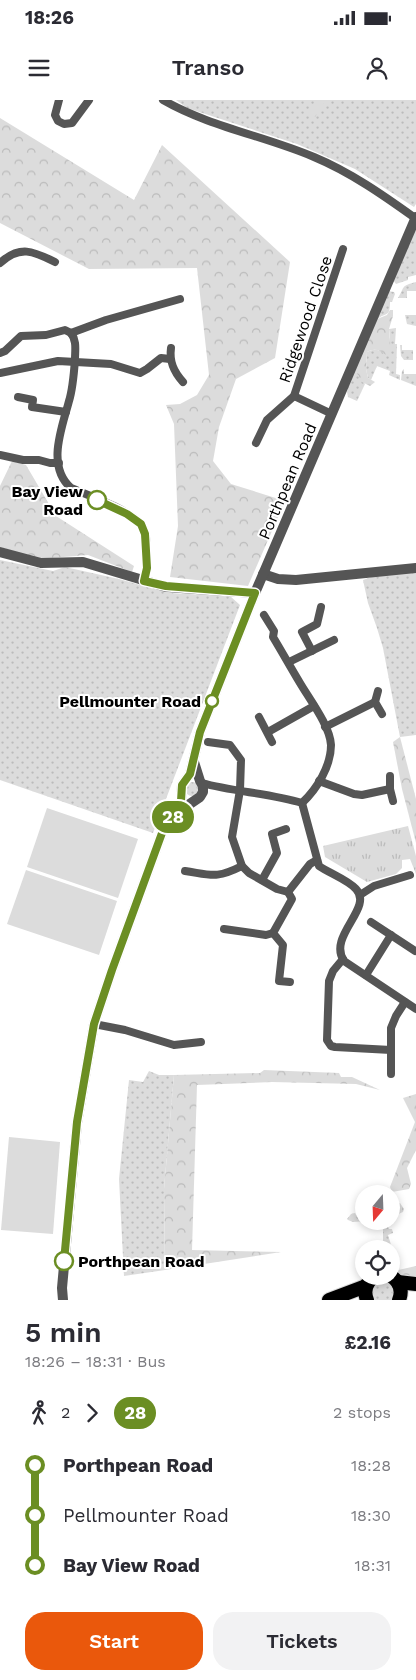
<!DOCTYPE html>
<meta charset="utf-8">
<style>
body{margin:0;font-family:"Work Sans",sans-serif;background:#f2f2f3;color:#2b2b33;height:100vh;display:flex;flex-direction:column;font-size:19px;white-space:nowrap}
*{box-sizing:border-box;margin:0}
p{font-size:16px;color:#7c7c81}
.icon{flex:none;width:28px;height:28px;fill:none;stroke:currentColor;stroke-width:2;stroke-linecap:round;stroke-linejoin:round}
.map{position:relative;height:1200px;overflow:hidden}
.sheet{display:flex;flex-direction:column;background:#fff;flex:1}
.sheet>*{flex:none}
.badge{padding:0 10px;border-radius:16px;font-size:18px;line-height:32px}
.needle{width:32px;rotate:199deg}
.fabs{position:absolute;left:355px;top:1085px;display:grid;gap:10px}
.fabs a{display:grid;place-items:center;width:45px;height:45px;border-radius:50%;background:#fff;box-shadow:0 2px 8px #0003;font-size:25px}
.map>.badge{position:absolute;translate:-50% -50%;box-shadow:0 0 0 2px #fff}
.legs{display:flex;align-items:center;gap:8px;height:55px;padding:0 25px;font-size:16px}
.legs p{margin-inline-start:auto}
.overview{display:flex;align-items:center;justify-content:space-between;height:85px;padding:0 25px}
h1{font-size:28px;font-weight:600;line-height:38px}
.cta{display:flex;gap:10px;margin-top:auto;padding:10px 25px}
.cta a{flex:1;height:58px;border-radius:20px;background:#ea580c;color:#fff;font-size:20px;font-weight:600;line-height:58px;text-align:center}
.cta a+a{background:#f2f2f3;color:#2b2b33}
ul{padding:0 25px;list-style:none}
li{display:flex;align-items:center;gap:18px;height:50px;font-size:19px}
li i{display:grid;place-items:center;width:8px;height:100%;margin:0 6px;background:currentColor}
li i::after{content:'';width:12px;height:12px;margin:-6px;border:4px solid;border-radius:50%;background:#fff}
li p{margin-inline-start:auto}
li:first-child i{background:linear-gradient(#0000 50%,currentColor 0)}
li:last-child i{background:linear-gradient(currentColor 50%,#0000 0)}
.status{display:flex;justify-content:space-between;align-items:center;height:35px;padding:0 25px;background:#fff;direction:ltr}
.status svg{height:14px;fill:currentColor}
header{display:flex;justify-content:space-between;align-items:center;height:65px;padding:0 25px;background:#fff;font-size:22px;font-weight:600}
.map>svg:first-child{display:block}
</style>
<div class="status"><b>18:26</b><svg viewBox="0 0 49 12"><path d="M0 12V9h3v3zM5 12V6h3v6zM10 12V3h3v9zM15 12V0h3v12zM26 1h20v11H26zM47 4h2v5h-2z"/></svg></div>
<header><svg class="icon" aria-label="menu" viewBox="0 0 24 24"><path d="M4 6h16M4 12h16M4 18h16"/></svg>Transo<svg class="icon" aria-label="person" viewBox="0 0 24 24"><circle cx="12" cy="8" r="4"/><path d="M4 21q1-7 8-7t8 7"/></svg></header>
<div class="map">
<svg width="416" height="1200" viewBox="0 0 416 1200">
<defs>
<pattern id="grass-dots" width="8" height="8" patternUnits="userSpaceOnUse" patternTransform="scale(1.25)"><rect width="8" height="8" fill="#dcdcdc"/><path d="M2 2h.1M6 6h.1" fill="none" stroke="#bbb" stroke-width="1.8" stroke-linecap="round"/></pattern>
<pattern id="forest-crowns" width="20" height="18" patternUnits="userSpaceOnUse" patternTransform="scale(1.25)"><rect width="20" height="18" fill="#dcdcdc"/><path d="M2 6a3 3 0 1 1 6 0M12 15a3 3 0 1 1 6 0" fill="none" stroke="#bbb"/></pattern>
<pattern id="park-tufts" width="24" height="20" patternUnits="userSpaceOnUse" patternTransform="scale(1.25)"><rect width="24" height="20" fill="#dcdcdc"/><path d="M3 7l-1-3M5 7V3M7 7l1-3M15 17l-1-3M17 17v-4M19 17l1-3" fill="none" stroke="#bbb"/></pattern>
</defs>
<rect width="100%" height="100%" fill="#fff"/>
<g fill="url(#grass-dots)">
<path d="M176,0H416V104L414,107L355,69L297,44L187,8Z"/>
<path d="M416,126V175L408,177V180L396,184L393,180Z"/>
<path d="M416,182V191H407V198H398C405,187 400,186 416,182Z"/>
<path d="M388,191L394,192L395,194L392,202H390C390,217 387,212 377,219Z"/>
<path d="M405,215H416V226L407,224Z"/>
<path d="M396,228L395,244H397L396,274L400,275V280L389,275L390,271L377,266L371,280L368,278L366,269L367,252C375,248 379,250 386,254L390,238L389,229Z"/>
<path d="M400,245H402V250H413V260H404L401,256Z"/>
<path d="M404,269V274H416V286L401,280L402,271Z"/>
<path d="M355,270L365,284L357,301L348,297L347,292L348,287Z"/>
<path d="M0,460L53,471L65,467L119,479L169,493L230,496L240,505L153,733L0,680Z"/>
<path d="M416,472V635L400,637L383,548L377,528L368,503L363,480L377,475Z"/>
<circle cx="192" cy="689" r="7"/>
<path d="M149,971L159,975H174L164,1089L165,1170L124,1176L119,1079L129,980L143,982Z"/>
<path d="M360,1111H364V1121H366L353,1122L348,1120L347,1119L351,1114L355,1113L356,1115H360Z"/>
<path d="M386,1121H390V1123L387,1125L389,1129H392L393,1133L388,1135L393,1151H391V1149H383V1128Z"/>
<path d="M382,1178L387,1179L394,1184L395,1196L392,1200H374L372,1197L371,1189L378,1179Z"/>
</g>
<g fill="url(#forest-crowns)">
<path d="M319,0H326L315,17H311L309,14Z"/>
<path d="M0,18L134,100L162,45L290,162L275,258L236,279L219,327L213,361L231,384L285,401L248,486L170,477L178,426L174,324L166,305L180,304L197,295L209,275L197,168L89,169L0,123Z"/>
<path d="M390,210H393V216L389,229L391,253L386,255C379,250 375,248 367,252L366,269L368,278L375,282L370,286L362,282L355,270L377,219L387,215Z"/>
<path d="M12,361L26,365L56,416L134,466L132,472L88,455L39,459L0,447V386Z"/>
<path d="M400,637L416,699V743L402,689L393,642Z"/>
<path d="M264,970L339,973L341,977H352L380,990L356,984L272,982L197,985L192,1150L281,1152L165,1170L164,1089L174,975L260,973Z"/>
<path d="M416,994V1050L407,1068L411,1084L409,1089L392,1092L390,1087L415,1022L403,998Z"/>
<path d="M391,1102L400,1103L404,1109L403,1112L391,1117Z"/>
<path d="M391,1162L394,1171L416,1166V1178L404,1177L391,1171Z"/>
</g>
<path fill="url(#park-tufts)" d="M408,726L416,756V774L410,759L402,760V768L396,774L367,782L325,757L323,746Z"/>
<g fill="#dcdcdc">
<path d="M47,708L138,739L118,798L27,767Z"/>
<path d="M26,770L117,801L99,855L7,824Z"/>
<path d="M9,1037L60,1042L53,1134L1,1130Z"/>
</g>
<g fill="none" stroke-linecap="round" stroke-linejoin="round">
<defs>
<g id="trunk">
<path d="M391,1176C400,1182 403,1190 399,1200"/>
<path d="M398,1182L416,1184"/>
<path d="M329,1200L366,1186"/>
<path d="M367,1200C363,1190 366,1182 375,1176"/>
</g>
</defs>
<use href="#trunk" stroke="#dbdbdb" stroke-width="16"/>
<g stroke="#555" stroke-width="8">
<path d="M59,0L55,15L58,21L64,24L72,23L89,0"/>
<path d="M163,0C210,27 265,36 314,57C350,72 383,95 415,118"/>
<path d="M0,163C20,145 33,151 55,162"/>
<path d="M71,233C77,241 75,250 75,259C74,273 73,288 69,301C62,328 46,366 71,388C90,396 128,409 141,424C150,434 147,468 144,481"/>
<path d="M71,233L106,220L180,199"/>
<path d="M171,248C169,262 174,272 183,282"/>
<path d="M0,253L5,251L21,236L46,235L65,230L71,233"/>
<path d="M0,273L58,261L111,264L140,273L147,269L161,258L170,259"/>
<path d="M294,296L332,314"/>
<path d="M18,297L33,300L32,307L66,312"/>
<path d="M256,343L267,320L294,296L343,149"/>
<path d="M0,355L23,360H39L50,363H59"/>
<path d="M264,515L274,531L273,537C282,552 291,568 300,583C310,600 330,626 331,645C331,666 317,689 302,703"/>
<path d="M312,551L302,532L317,524L321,507"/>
<path d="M289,562L334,540"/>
<path d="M378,591L375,602L382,614"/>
<path d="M259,617L272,642"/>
<path d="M325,627L375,602"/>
<path d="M268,632L314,606"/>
<path d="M208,642L230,645L241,660L240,690L232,737L242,766L249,773L277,789L288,792L310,764L317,760"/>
<path d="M319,681L354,694L362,695L390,689V676"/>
<path d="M202,683C234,692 270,693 302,703L319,766C329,773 348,780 356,789C374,808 327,836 344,861L416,909"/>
<path d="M390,689L393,701"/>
<path d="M185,771C212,775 216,779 242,766"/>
<path d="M262,780L277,753L272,734L286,729"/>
<path d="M288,792L292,799L273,833L283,845L279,881L290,882"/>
<path d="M360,795L374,786L410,775"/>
<path d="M371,822L415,851"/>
<path d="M224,829L266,835L273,833"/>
<path d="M343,859L333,871L329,881L327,940L331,946L335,947L391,950"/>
<path d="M366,875L391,835"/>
<path d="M94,924L125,930L174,945L201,942"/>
<path d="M391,974V928L396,916L405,902"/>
</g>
<g stroke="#555" stroke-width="10">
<path d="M0,452L41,463L83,462L166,487L255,493"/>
<path d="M263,474L278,479L296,480L416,468"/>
<path d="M175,714L200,697L203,692V686L200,681L194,662"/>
<path d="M63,1200L62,1188L77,1023L94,924L112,870L162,733L181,701L182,685L190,674L200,632L255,493L416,117"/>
</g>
<use href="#trunk" stroke="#000" stroke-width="14"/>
</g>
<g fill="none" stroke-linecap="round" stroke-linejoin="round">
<defs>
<path id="line-1" d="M64,1161L77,1022L94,924L112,870L162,733L181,701L182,685L190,674L200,632L255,493L166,486L144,481L147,468L145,434L141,424L127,414L97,400"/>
</defs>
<use href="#line-1" stroke="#fff" stroke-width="11"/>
<use href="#line-1" stroke="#6b8e23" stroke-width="8"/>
</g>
<g fill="#fff" stroke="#6b8e23" stroke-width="2.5">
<circle cx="97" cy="400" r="9"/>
<circle cx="212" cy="601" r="6"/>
<circle cx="64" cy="1161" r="9"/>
</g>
<g text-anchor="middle" stroke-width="4" stroke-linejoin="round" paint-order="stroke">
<g font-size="16" fill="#000" stroke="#fff">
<text transform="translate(305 219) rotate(-71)" y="6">Ridgewood Close</text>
<text transform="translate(287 381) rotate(-67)" y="6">Porthpean Road</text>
</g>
<g font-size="16" font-weight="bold" fill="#000" stroke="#fff" text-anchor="end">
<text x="83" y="397">Bay View<tspan x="83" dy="18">Road</tspan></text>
<text x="201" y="607">Pellmounter Road</text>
<text x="78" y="1167" text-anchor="start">Porthpean Road</text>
</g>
</g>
</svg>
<div class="fabs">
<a><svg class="needle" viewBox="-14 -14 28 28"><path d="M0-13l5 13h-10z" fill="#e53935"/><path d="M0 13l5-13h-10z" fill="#7c7c81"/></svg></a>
<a><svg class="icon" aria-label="locate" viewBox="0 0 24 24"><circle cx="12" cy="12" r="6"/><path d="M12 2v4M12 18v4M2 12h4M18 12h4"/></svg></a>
</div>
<b class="badge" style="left:173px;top:717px;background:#6b8e23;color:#fff">28</b>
</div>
<section class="sheet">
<div class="overview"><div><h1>5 min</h1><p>18:26 – 18:31 · Bus</p></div><b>£2.16</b></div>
<div class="legs"><svg class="icon" aria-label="walk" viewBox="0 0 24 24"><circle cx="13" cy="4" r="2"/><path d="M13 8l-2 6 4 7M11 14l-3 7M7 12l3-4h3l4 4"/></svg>2<svg class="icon" aria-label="forward" viewBox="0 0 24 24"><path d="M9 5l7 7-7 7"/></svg><b class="badge" style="background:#6b8e23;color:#fff">28</b><p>2 stops</p></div>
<ul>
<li><i style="color:#6b8e23"></i><b>Porthpean Road</b><p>18:28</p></li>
<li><i style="color:#6b8e23"></i><span>Pellmounter Road</span><p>18:30</p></li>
<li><i style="color:#6b8e23"></i><b>Bay View Road</b><p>18:31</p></li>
</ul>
<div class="cta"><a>Start</a><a>Tickets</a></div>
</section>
